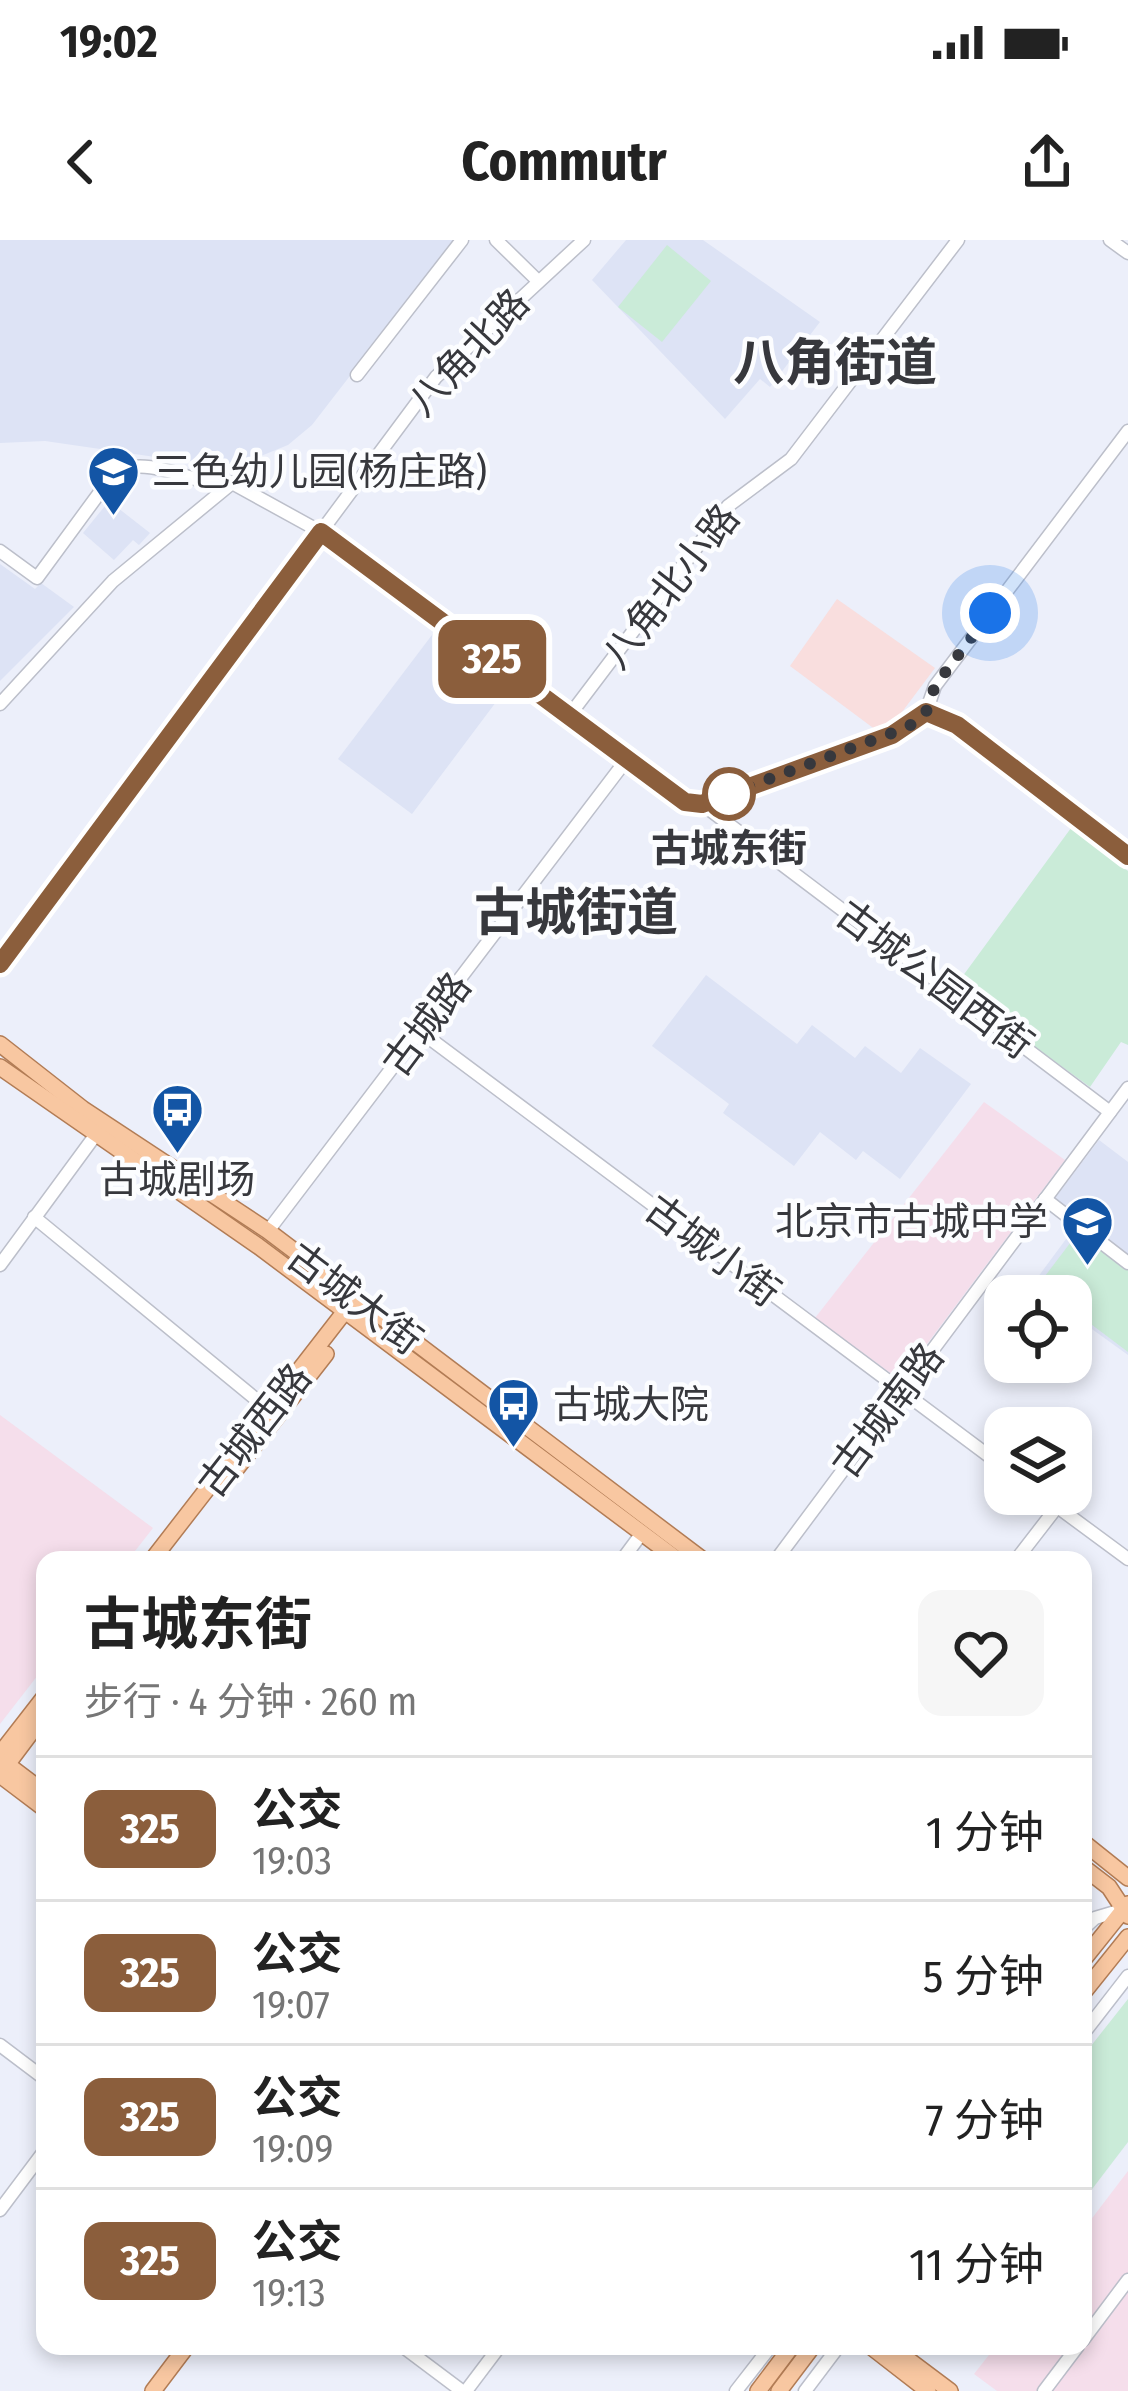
<!DOCTYPE html>
<html lang="zh">
<meta charset="utf-8">
<style>
body{margin:0;font-family:"Fira Sans Condensed","Noto Sans SC",sans-serif;background:#f6f6f6;color:#222;height:100vh;display:flex;flex-direction:column;font-size:45px;white-space:nowrap}
*{box-sizing:border-box;margin:0}
p{font-size:39px;color:#767676}
.icon{flex:none;width:66px;height:66px;fill:none;stroke:currentColor;stroke-width:2;stroke-linecap:round;stroke-linejoin:round}
.map{position:relative;flex:1;overflow:hidden}
.side{position:absolute;left:36px;top:1311px;width:1056px;height:804px;display:flex;flex-direction:column;background:#fff;border-radius:24px;box-shadow:0 6px 18px #0003}
.side>*{flex:none}
.badge{padding:0 24px;border-radius:18px;font-size:42px;line-height:78px}
.fabs{position:absolute;left:984px;top:1035px;display:grid;gap:24px}
.fabs a{display:grid;place-items:center;width:108px;height:108px;border-radius:24px;background:#fff;box-shadow:0 6px 18px #0003;font-size:60px}
.you{position:absolute;width:60px;height:60px;margin:-30px;border:9px solid #fff;border-radius:50%;background:#1a73e8;box-shadow:0 0 0 18px #1a73e833}
.map>.badge{position:absolute;translate:-50% -50%;box-shadow:0 0 0 6px #fff}
.round{display:grid;place-items:center;flex:none;width:126px;height:126px;border-radius:24px;background:#f6f6f6}
.head{display:flex;align-items:center;justify-content:space-between;height:204px;padding:0 48px}
h1{font-size:57px;font-weight:700;line-height:90px}
ul{padding:0;list-style:none}
li{display:flex;align-items:center;gap:36px;height:144px;padding:0 48px;border-top:3px solid #e0e0e0}
li div{flex:1}
li b{display:block;font-size:45px}
li em{font-style:normal}
li .badge{min-width:132px;font-weight:700;text-align:center}
.status{display:flex;justify-content:space-between;align-items:center;height:84px;padding:0 60px;background:#fff;direction:ltr}
.status svg{height:33px;fill:currentColor}
header{display:flex;justify-content:space-between;align-items:center;height:156px;padding:0 48px;background:#fff;font-size:54px;font-weight:700}
.map>svg:first-child{display:block}
</style>
<div class="status"><b>19:02</b><svg viewBox="0 0 49 12"><path d="M0 12V9h3v3zM5 12V6h3v6zM10 12V3h3v9zM15 12V0h3v12zM26 1h20v11H26zM47 4h2v5h-2z"/></svg></div>
<header><svg class="icon" aria-label="back" viewBox="0 0 24 24"><path d="M15 5l-7 7 7 7"/></svg>Commutr<svg class="icon" aria-label="share" viewBox="0 0 24 24"><path d="M12 15V3M7 8l5-5 5 5M5 13v7h14v-7"/></svg></header>
<div class="map">
<svg width="1128" height="2151" viewBox="0 0 1128 2151">
<rect width="100%" height="100%" fill="#eceffa"/>
<g fill="#f5deeb">
<path d="M984,862L1065,920L900,1140L815,1078Z"/>
<path d="M0,1175L153,1288L128,1320H45V1426L0,1484Z"/>
<path d="M1128,1931V2151H997L974,2134L996,2106H1083V1990Z"/>
</g>
<g fill="#dde3f5">
<path d="M0,0H455L312,185L288,205L231,228L45,201L0,203Z"/>
<path d="M626,0H703L820,82L770,147L760,139L725,179L592,40Z"/>
<path d="M109,261L150,293L139,305L133,300L114,320L83,293Z"/>
<path d="M0,324L35,349L41,343L74,367L0,441Z"/>
<path d="M435,391L508,446L412,574L338,519Z"/>
<path d="M706,735L797,804L812,785L855,818L865,806L901,833L920,808L971,844L900,939L863,911L856,920L820,892L794,926L723,873L729,864L652,806Z"/>
<path d="M1099,900L1128,922V1115L1071,1074V1056H1047L1032,1045L1075,987L1049,966Z"/>
</g>
<path fill="#f9dede" d="M837,359L935,428L884,496L790,426Z"/>
<g fill="#caebd8">
<path d="M667,5L711,41L662,102L618,67Z"/>
<path d="M1071,588L1128,631V805L1121,802L1090,847L954,748Z"/>
<path d="M1080,990L1128,1026V1112L1071,1069V1056H1054L1039,1044Z"/>
<path d="M1128,1759V1902L1083,1961V1816Z"/>
</g>
<g fill="none" stroke-linecap="round" stroke-linejoin="round">
<defs>
<g id="minor">
<path d="M496,0L536,39"/>
<path d="M1110,0L1128,13"/>
<path d="M357,135L462,0"/>
<path d="M0,311L37,338L114,233C145,214 192,242 226,247"/>
<path d="M0,464L113,341L232,243L321,292L692,565L892,495L926,472"/>
<path d="M926,472L935,446L1128,191"/>
<path d="M926,472L957,485L1128,616"/>
<path d="M569,476L728,266L791,219L958,0"/>
<path d="M702,564L1110,872"/>
<path d="M0,724L436,137L584,0"/>
<path d="M421,792L1005,1228"/>
<path d="M1045,959L1128,1023"/>
<path d="M34,977L269,1170"/>
<path d="M268,991L627,519"/>
<path d="M0,1025L94,897"/>
<path d="M1040,1254L1128,1319"/>
<path d="M622,1320L642,1293"/>
<path d="M776,1320L1128,848"/>
<path d="M1016,1320L1057,1267"/>
<path d="M1083,1689L1095,1678L1122,1670"/>
<path d="M1083,1794L1128,1736"/>
<path d="M0,1805L45,1839"/>
<path d="M0,1970L45,1910"/>
<path d="M1083,2100L1128,2040"/>
<path d="M402,2106L462,2151"/>
<path d="M466,2151L500,2106"/>
<path d="M736,2151L771,2106"/>
<path d="M805,2151L839,2106"/>
<path d="M1044,2151L1078,2106"/>
</g>
<g id="major">
<path d="M0,804L83,869L268,991L703,1320"/>
<path d="M0,827L258,1006L678,1320"/>
<path d="M226,1242L326,1114"/>
<path d="M152,1320L349,1066"/>
<path d="M0,1514L45,1456"/>
<path d="M0,1519L45,1553"/>
<path d="M0,1534L45,1474"/>
<path d="M0,1535L45,1569"/>
<path d="M1083,1602L1128,1638"/>
<path d="M1083,1627L1109,1647L1128,1676"/>
<path d="M1083,1720L1128,1664"/>
<path d="M1083,1753L1128,1697"/>
<path d="M870,2106L928,2151"/>
<path d="M890,2106L950,2151"/>
<path d="M153,2151L187,2106"/>
<path d="M758,2151L792,2106"/>
<path d="M779,2151L813,2106"/>
</g>
</defs>
<use href="#minor" stroke="#bcbfca" stroke-width="15"/>
<use href="#major" stroke="#b27c55" stroke-width="18"/>
<use href="#minor" stroke="#fff" stroke-width="12"/>
<use href="#major" stroke="#f8c7a1" stroke-width="15"/>
</g>
<g fill="none" stroke-linecap="round" stroke-linejoin="round">
<defs>
<path id="line" d="M0,724L321,292L685,562L702,564L892,495L926,472L957,485L1128,616"/>
</defs>
<use href="#line" stroke="#fff" stroke-width="27"/>
<use href="#line" stroke="#8b5e3c" stroke-width="18"/>
<path stroke="#37383d" stroke-width="12" stroke-dasharray="0 21.6" d="M729,554L908,487L926,472L935,446L990,373"/>
</g>
<defs>
<symbol id="school-pin" viewBox="-11 -11 22 30"><path d="M0 17L-7.5 6A9.5 9.5 0 1 1 7.5 6Z" fill="#1355a5" stroke="#fcfdff"/><path d="M0-5L7-2L0 1L-7-2ZM-4 1L0 2.5L4 1V4Q0 6-4 4Z" fill="#fff"/></symbol>
<symbol id="bus-pin" viewBox="-11 -11 22 30"><path d="M0 17L-7.5 6A9.5 9.5 0 1 1 7.5 6Z" fill="#1355a5" stroke="#fcfdff"/><path d="M-5-6H5V4H4V6H2V4H-2V6H-4V4H-5ZM-3.5-4V0h7V-4ZM-3.5 1.2v1.5H-2V1.2ZM2 1.2v1.5H3.5V1.2Z" fill="#fff"/></symbol>
</defs>
<g fill-rule="evenodd">
<use href="#school-pin" x="84" y="202" width="59" height="81"/>
<use href="#bus-pin" x="148" y="840" width="59" height="81"/>
<use href="#school-pin" x="1058" y="952" width="59" height="81"/>
<use href="#bus-pin" x="484" y="1134" width="59" height="81"/>
</g>
<circle fill="#fff" stroke="#8b5e3c" stroke-width="6" cx="729" cy="554" r="24"/>
<g text-anchor="middle" stroke-width="9" stroke-linejoin="round" paint-order="stroke">
<g font-size="39" fill="#37383d" stroke="#fcfdff">
<text transform="translate(468 112) rotate(-47)" y="14">八角北路</text>
<text transform="translate(670 346) rotate(-52)" y="14">八角北小路</text>
<text transform="translate(935 739) rotate(37)" y="14">古城公园西街</text>
<text transform="translate(426 784) rotate(-53)" y="14">古城路</text>
<text transform="translate(713 1010) rotate(37)" y="14">古城小街</text>
<text transform="translate(355 1058) rotate(37)" y="14">古城大街</text>
<text transform="translate(887 1170) rotate(-53)" y="14">古城南路</text>
<text transform="translate(254 1190) rotate(-52)" y="14">古城西路</text>
</g>
<g font-size="39" fill="#37383d" stroke="#fcfdff" text-anchor="start">
<text x="152" y="245">三色幼儿园(杨庄路)</text>
<text x="177" y="953" text-anchor="middle">古城剧场</text>
<text x="1048" y="995" text-anchor="end">北京市古城中学</text>
<text x="553" y="1178">古城大院</text>
</g>
<g font-size="39" font-weight="bold" fill="#37383d" stroke="#fcfdff">
<text x="729" y="622">古城东街</text>
</g>
<g font-size="51" font-weight="bold" fill="#37383d" stroke="#fcfdff">
<text x="835" y="140">八角街道</text>
<text x="576" y="690">古城街道</text>
</g>
</g>
</svg>
<div class="fabs">
<a><svg class="icon" aria-label="locate" viewBox="0 0 24 24"><circle cx="12" cy="12" r="6"/><path d="M12 2v4M12 18v4M2 12h4M18 12h4"/></svg></a>
<a><svg class="icon" aria-label="layers" viewBox="0 0 24 24"><path d="M12 4l9 5-9 5-9-5zM3 14l9 5 9-5"/></svg></a>
</div>
<div class="you" style="left:990px;top:373px"></div>
<b class="badge" style="left:492px;top:419px;background:#8b5e3c;color:#fff">325</b>
<section class="side">
<div class="head"><div><h1>古城东街</h1><p>步行 · 4 分钟 · 260 m</p></div><a class="round"><svg class="icon" aria-label="heart" viewBox="0 0 24 24"><path d="M12 20l-8-8c-3-5 5-10 8-4 3-6 11-1 8 4z"/></svg></a></div>
<ul>
<li><span class="badge" style="background:#8b5e3c;color:#fff">325</span><div><b>公交</b><p>19:03</p></div><em>1 分钟</em></li>
<li><span class="badge" style="background:#8b5e3c;color:#fff">325</span><div><b>公交</b><p>19:07</p></div><em>5 分钟</em></li>
<li><span class="badge" style="background:#8b5e3c;color:#fff">325</span><div><b>公交</b><p>19:09</p></div><em>7 分钟</em></li>
<li><span class="badge" style="background:#8b5e3c;color:#fff">325</span><div><b>公交</b><p>19:13</p></div><em>11 分钟</em></li>
</ul>
</section>
</div>
